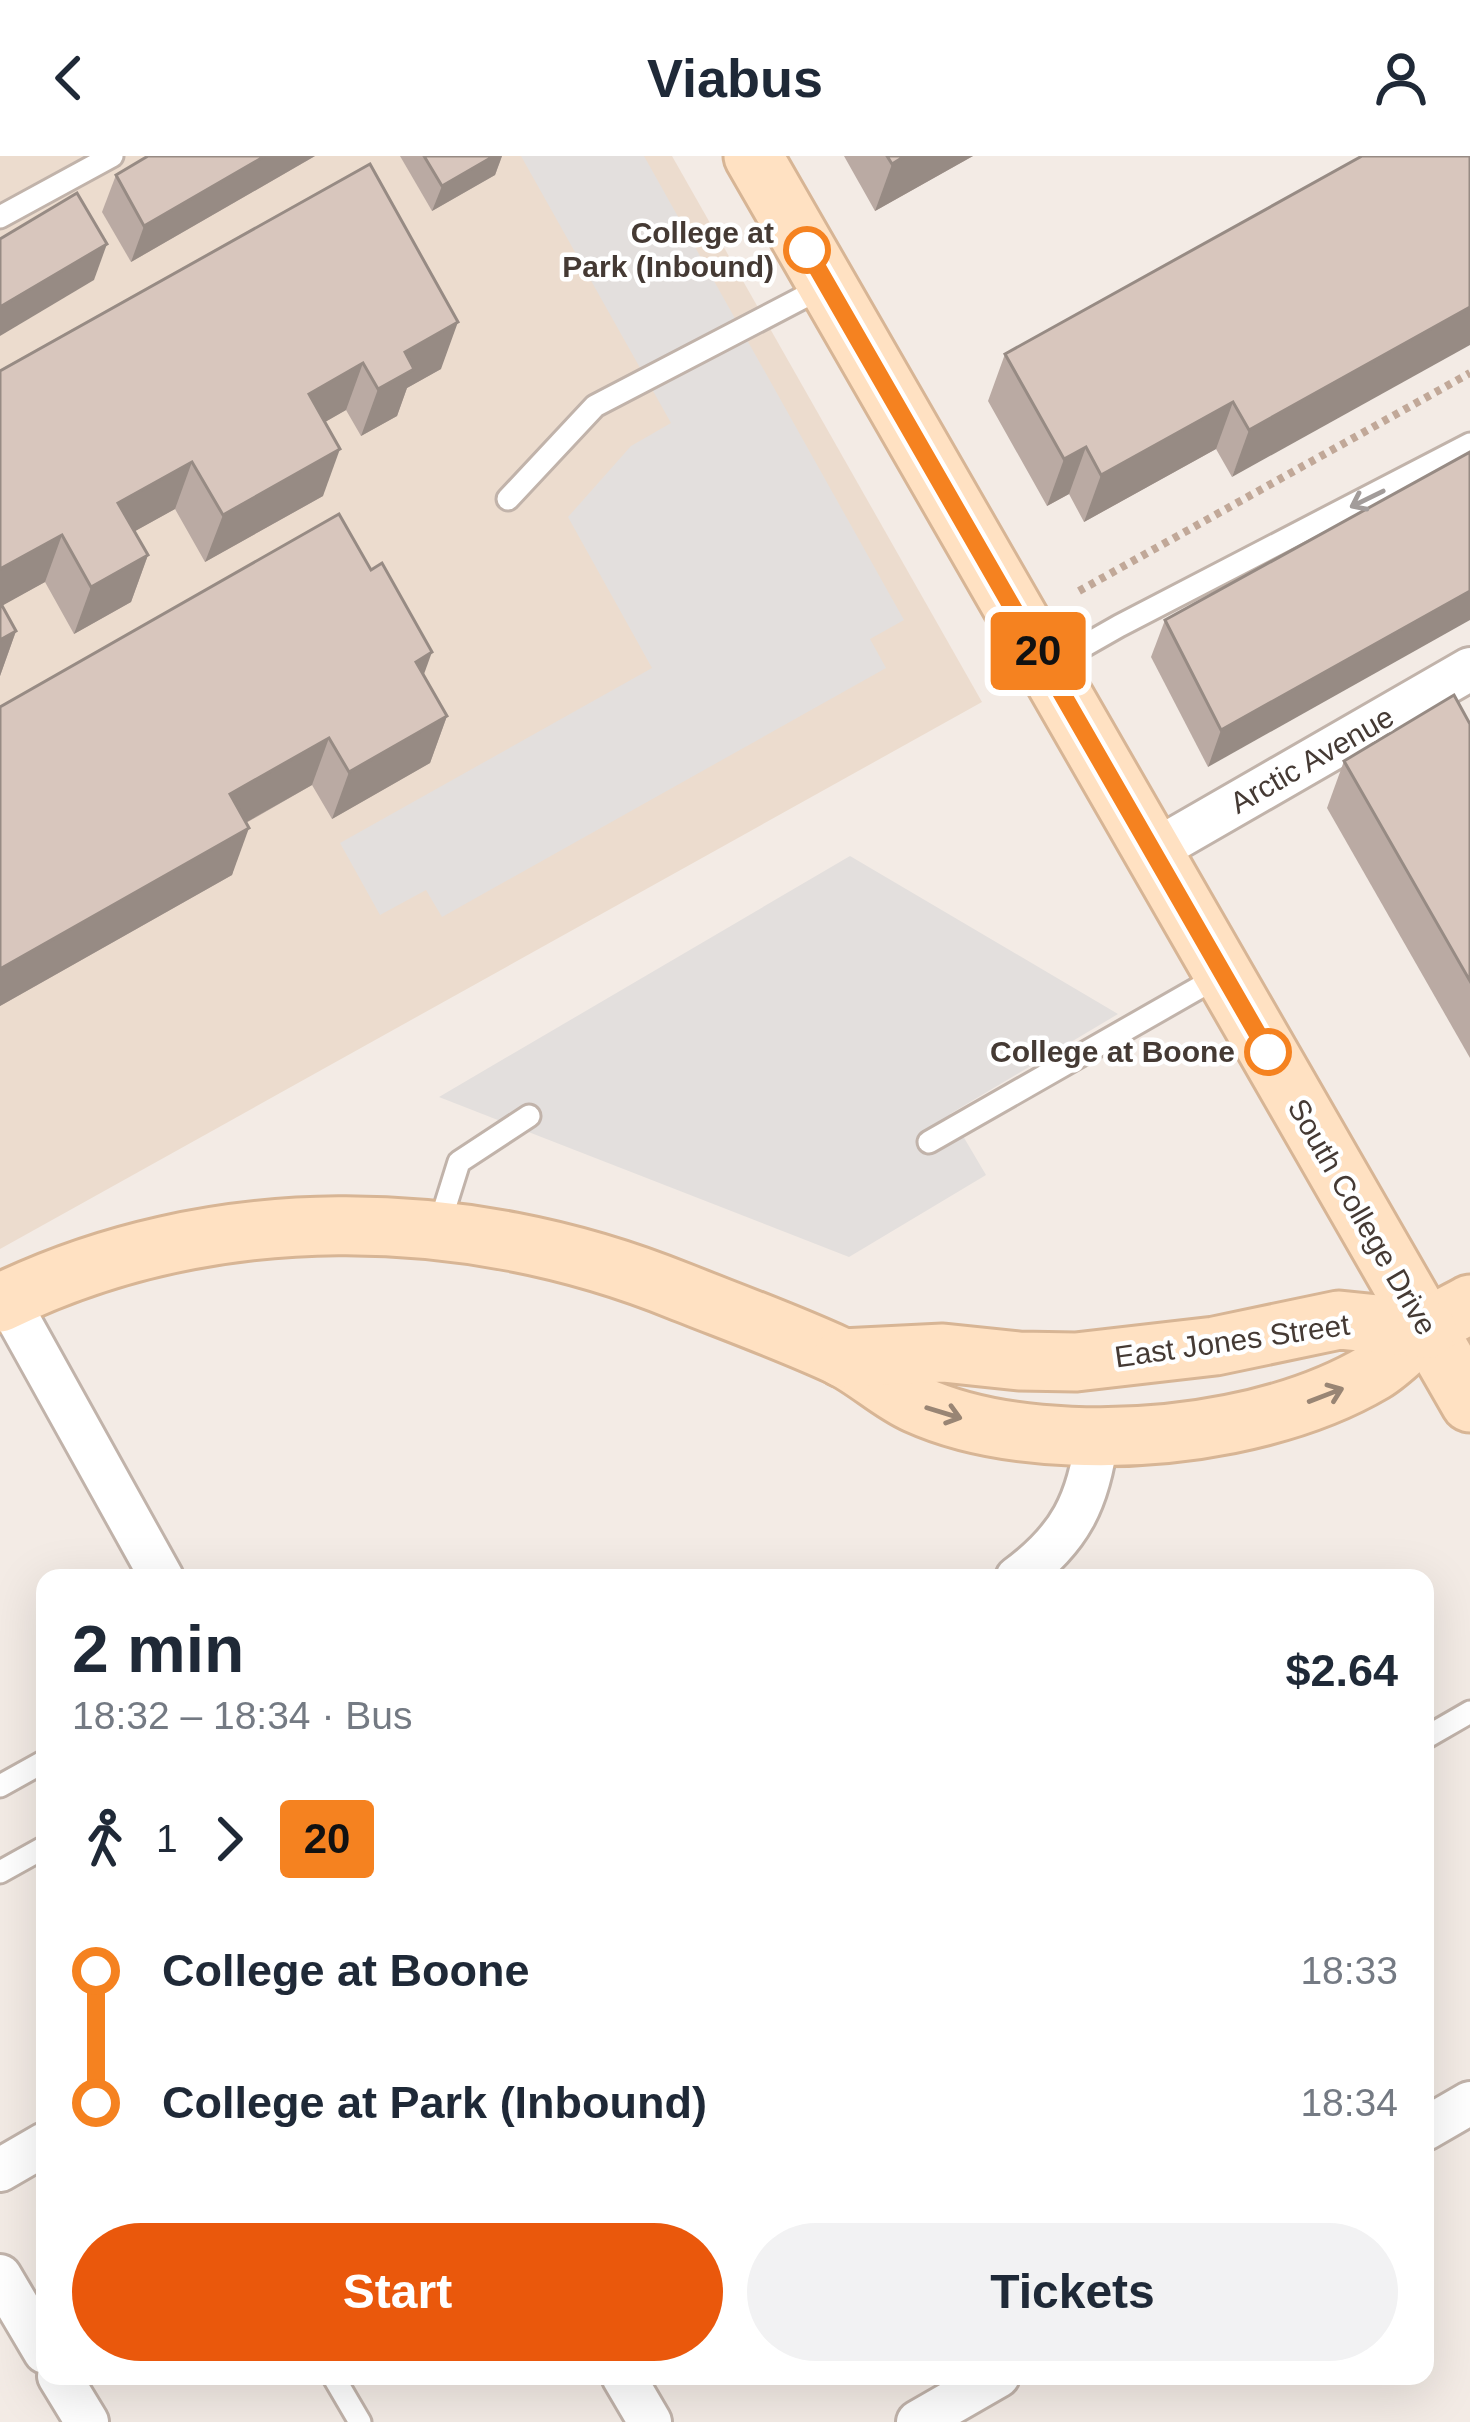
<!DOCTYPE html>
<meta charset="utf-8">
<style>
body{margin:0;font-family:Arial,sans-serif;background:#f2f2f3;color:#1f2937;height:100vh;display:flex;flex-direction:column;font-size:45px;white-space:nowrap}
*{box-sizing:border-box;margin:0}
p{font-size:39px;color:#747a83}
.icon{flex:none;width:66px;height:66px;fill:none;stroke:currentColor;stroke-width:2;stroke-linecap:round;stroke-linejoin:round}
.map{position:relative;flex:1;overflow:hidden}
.side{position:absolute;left:36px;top:1413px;width:1398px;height:816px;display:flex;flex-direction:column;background:#fff;border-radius:24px;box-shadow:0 12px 48px #0002}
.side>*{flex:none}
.badge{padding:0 24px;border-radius:9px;font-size:42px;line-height:78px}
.map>.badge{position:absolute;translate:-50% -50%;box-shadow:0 0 0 6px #fff}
.legs{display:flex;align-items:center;gap:18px;height:132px;padding:0 36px;font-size:39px}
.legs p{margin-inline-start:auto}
.overview{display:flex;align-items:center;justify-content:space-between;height:204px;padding:0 36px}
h1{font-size:66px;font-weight:700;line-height:90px}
.button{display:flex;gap:24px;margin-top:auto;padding:24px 36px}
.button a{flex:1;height:138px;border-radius:72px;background:#ea580c;color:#fff;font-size:48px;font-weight:700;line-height:138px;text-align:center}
.button a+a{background:#f2f2f3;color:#1f2937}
ul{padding:0 36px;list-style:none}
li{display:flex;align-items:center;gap:42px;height:132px;font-size:45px}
li i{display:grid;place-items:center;width:18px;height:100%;margin:0 15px;background:currentColor}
li i::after{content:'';width:30px;height:30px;margin:-15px;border:9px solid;border-radius:50%;background:#fff}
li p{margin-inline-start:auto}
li:first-child i{background:linear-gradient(#0000 50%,currentColor 0)}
li:last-child i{background:linear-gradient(currentColor 50%,#0000 0)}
header{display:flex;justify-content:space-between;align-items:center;height:156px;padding:0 36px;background:#fff;font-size:54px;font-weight:700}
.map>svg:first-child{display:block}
</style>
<header><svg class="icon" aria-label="back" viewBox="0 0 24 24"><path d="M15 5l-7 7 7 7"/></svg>Viabus<svg class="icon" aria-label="person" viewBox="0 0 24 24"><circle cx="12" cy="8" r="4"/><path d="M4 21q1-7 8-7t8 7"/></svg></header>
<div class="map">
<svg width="1470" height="2266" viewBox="0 0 1470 2266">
<rect width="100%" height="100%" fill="#f3ebe5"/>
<path fill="#ecdcce" d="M0,0H672L982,546L0,1093Z"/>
<g fill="#e3dfdd">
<path d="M521,0H644L904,464L870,483L886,512L442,761L426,734L380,759L340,687L652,512L568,361L631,290L671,267Z"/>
<path d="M850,700L1118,858L950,958L986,1019L849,1101L439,941Z"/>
</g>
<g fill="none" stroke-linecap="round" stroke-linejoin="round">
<defs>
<g id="lane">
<path d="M0,61L112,0"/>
<path d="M508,343L595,250L827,129"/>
<path d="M1047,511L1119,470L1470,288"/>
<path d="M929,986L1223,818"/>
<path d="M438,1073L459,1006L529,960"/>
<path d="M1425,1582L1470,1556"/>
<path d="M0,1630L45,1605"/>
<path d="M0,1716L45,1691"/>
<path d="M333,2220L360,2266"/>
</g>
<g id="street">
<path d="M1154,695L1470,513"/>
<path d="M7,1143L162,1422"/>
<path d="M1017,1422C1070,1383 1089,1345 1097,1280"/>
<path d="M1425,1973L1470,1947"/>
<path d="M0,2014L45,1988"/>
<path d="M0,2120L45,2196"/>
<path d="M59,2220L87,2266"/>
<path d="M623,2220L650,2266"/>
<path d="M918,2266L998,2220"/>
</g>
<g id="secondary">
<path d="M753,0L1470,1247"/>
<path d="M0,1147C211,1044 465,1048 679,1135C732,1156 787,1176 839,1200C866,1213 889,1236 916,1248C1004,1288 1136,1287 1230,1268C1280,1258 1330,1242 1374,1216C1392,1205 1407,1188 1423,1175C1437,1165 1454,1157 1470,1148"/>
<path d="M842,1202L943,1197L1019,1205L1076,1206L1215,1190L1339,1164L1427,1173"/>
</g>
</defs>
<use href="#lane" stroke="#c1b3aa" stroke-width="27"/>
<use href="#street" stroke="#c1b3aa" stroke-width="48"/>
<use href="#secondary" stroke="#d7b595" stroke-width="63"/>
<path stroke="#c1a898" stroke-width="8" stroke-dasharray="6 6" stroke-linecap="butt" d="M1079,435L1470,217"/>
<use href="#lane" stroke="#fff" stroke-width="21"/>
<use href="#street" stroke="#fff" stroke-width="42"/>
<use href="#secondary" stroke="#ffe1c2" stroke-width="57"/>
</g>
<g fill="#baaaa3">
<path d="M315,0L131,106L102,56L116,19Z"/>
<path d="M400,0H502L495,19L432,55Z"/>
<path d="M844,0H973L875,55Z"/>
<path d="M1362,0L1232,321L1216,293L1084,366L1069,338L1047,350L988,245L1005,198Z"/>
<path d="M370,8L441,213L407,232L397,260L361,280L346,254L325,266L323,340L205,406L175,353L135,375L148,399L131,446L74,478L45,426L2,449L16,475L0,520V215Z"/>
<path d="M1470,296L1208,611L1151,501L1165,464Z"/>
<path d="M0,551L447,560L430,607L332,663L312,629L246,667L232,719L0,850Z"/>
<path d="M1470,568V902L1327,652L1344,605Z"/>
</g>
<g fill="#978b84">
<path d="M265,0H315L131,106L144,70Z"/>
<path d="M494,0H502L495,19L432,55L442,30Z"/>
<path d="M905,0H973L875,55L892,8Z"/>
<path d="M107,88L94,124L0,180V151Z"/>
<path d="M1470,151V189L1232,321L1249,274Z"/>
<path d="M458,166L441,213L407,232L397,260L361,280L378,233L405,196Z"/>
<path d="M363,207L346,254L292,285L309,238Z"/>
<path d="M1233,246L1216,293L1084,366L1101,319Z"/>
<path d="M1086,291L1069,338L1047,350L1064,303Z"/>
<path d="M340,293L323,340L205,406L223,359Z"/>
<path d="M192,306L175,353L101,394L118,347Z"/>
<path d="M62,379L45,426L0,451V413Z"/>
<path d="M148,399L131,446L74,478L91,431Z"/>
<path d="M1470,435V464L1208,611L1221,574Z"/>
<path d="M16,475L0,520V484Z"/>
<path d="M432,496L415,543L416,506Z"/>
<path d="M447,560L430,607L332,663L349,616Z"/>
<path d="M329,582L312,629L213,685L230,638Z"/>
<path d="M249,672L232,719L0,850V813Z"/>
</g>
<g fill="#d8c6bd" stroke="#978b84" stroke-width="3">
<path d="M148,0H265L144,70L116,19Z"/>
<path d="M424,0H494L442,30Z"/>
<path d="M887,0H905L892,8Z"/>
<path d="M1362,0H1470V151L1249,274L1233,246L1101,319L1086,291L1064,303L1005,198Z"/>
<path d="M370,8L458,166L405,196L414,213L378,233L363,207L309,238L340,293L223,359L192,306L118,347L148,399L91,431L62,379L0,413V215Z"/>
<path d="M77,37L107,88L0,151V83Z"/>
<path d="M1470,296V435L1221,574L1165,464Z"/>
<path d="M339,358L371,414L382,407L432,496L416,506L447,560L349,616L329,582L230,638L249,672L0,813V551Z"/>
<path d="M0,446L16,475L0,484Z"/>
<path d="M1454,539L1470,568V825L1344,605Z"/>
</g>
<defs><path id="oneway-shaft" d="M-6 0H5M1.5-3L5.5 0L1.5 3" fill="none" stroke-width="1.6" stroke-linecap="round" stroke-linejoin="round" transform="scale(3)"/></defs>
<use stroke="#a29c9a" href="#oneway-shaft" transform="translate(1367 343) rotate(154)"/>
<g stroke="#998574">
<use href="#oneway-shaft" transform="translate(1326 1239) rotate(-21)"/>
<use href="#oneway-shaft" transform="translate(944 1257) rotate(17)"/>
</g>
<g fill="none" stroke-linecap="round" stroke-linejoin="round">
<defs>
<path id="line-1" d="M807,94L1268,896"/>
</defs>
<use href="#line-1" stroke="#fff" stroke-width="27"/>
<use href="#line-1" stroke="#f58220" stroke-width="18"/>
</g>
<g fill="#fff" stroke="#f58220" stroke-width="6">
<circle cx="807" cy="94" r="21"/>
<circle cx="1268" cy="896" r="21"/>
</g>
<g text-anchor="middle" stroke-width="9" stroke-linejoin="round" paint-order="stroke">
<g font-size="30" font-weight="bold" fill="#453a34" stroke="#fff" text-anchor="end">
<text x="774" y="87">College at<tspan x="774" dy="34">Park (Inbound)</tspan></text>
<text x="1235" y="906">College at Boone</text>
</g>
<g font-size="30" fill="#453a34" stroke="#fff">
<text transform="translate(1312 604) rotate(-30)" y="10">Arctic Avenue</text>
<text transform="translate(1362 1061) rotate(60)" y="10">South College Drive</text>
<text transform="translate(1232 1185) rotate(-8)" y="10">East Jones Street</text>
</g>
</g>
</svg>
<b class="badge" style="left:1038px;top:495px;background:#f58220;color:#111">20</b>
<section class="side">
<div class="overview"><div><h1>2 min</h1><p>18:32 – 18:34 · Bus</p></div><b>$2.64</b></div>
<div class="legs"><svg class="icon" aria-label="walk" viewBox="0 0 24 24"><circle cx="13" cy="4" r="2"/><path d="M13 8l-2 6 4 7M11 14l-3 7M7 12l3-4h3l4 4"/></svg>1<svg class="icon" aria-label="forward" viewBox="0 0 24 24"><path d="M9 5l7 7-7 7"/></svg><b class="badge" style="background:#f58220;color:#111">20</b></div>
<ul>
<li><i style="color:#f58220"></i><b>College at Boone</b><p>18:33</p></li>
<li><i style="color:#f58220"></i><b>College at Park (Inbound)</b><p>18:34</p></li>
</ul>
<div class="button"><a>Start</a><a>Tickets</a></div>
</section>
</div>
